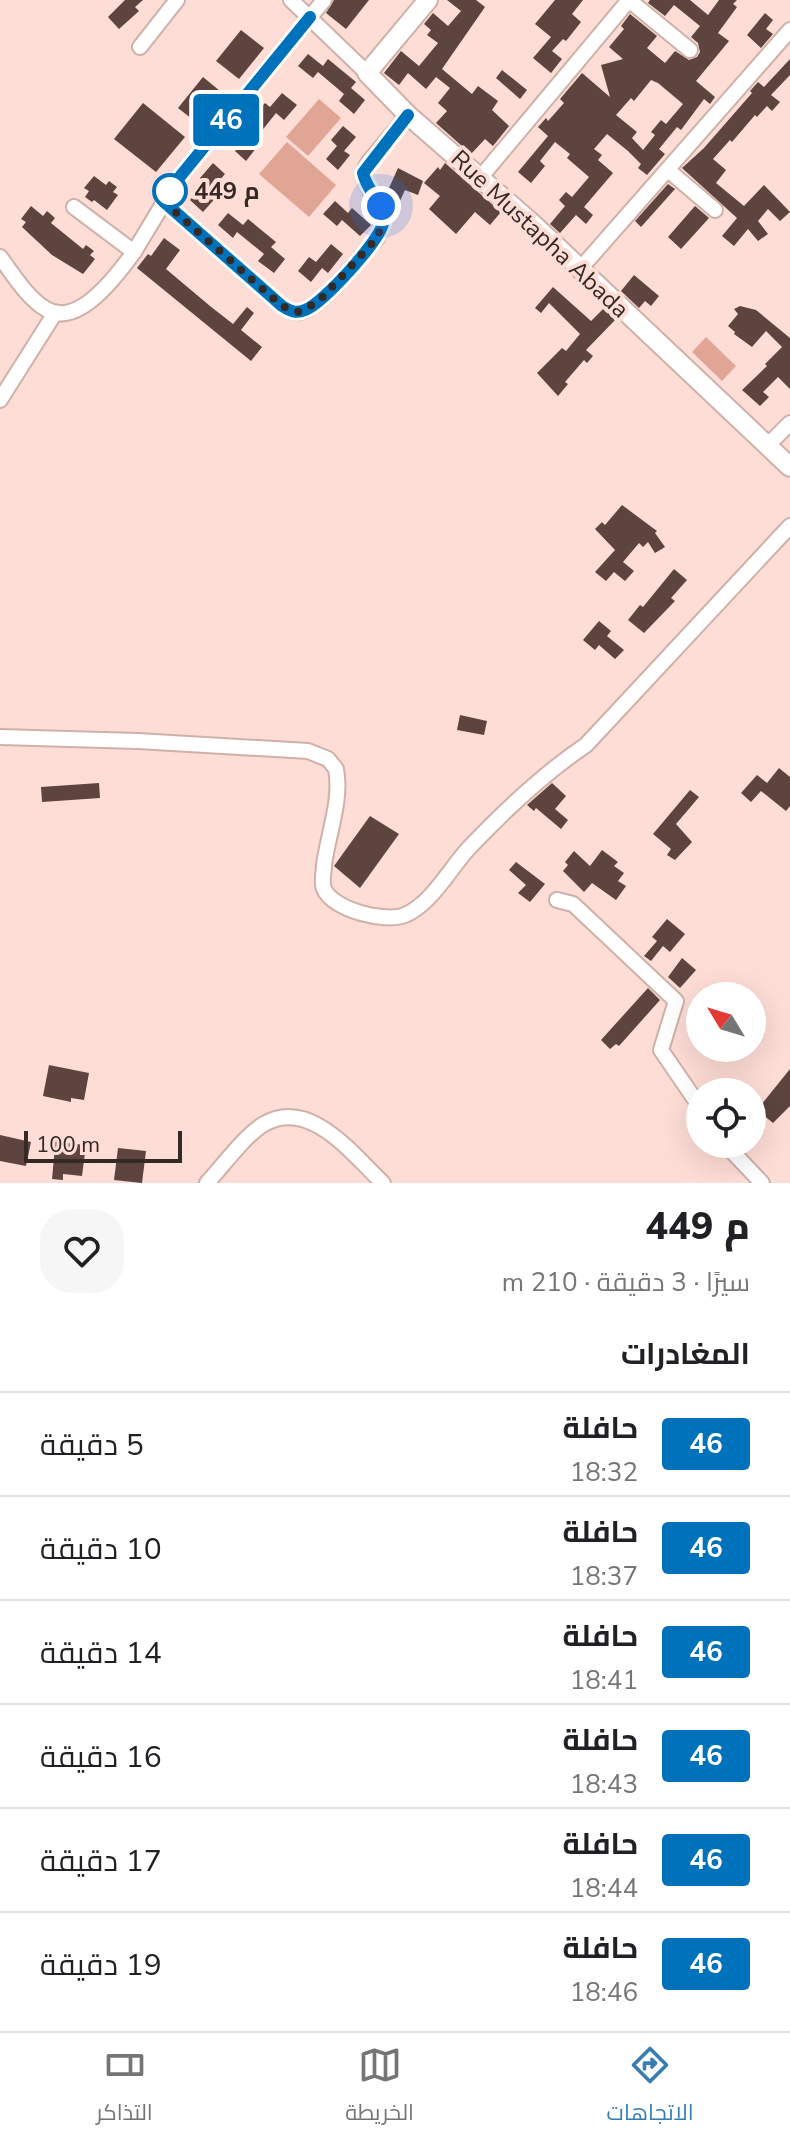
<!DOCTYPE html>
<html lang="ar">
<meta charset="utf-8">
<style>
body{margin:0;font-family:"Nunito Sans",Cairo,sans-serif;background:#f6f6f6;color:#202124;direction:rtl;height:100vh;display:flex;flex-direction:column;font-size:30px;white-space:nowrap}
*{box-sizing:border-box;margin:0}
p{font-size:26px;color:#757577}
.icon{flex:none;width:44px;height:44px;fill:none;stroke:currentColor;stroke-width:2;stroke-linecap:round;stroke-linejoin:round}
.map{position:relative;height:1183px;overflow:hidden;direction:ltr}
.drawer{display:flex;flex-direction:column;background:#fff;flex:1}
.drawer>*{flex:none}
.badge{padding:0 16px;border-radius:6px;font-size:28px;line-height:52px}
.needle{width:52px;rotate:308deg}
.tools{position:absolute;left:686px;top:982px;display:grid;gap:16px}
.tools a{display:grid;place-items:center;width:80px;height:80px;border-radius:50%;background:#fff;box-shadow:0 8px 32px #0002;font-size:40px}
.scale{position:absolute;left:24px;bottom:20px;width:158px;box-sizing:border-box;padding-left:8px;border:4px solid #352926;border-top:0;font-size:22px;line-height:28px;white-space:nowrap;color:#352926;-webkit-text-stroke:6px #fdddd6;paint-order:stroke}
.you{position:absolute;width:40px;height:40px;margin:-20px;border:6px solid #fff;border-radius:50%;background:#1a73e8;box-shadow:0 0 0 12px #1a73e833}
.map>.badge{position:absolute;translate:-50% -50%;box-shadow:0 0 0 4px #fff}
h2{padding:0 40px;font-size:30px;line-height:72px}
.round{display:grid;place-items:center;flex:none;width:84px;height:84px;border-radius:32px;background:#f6f6f6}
.head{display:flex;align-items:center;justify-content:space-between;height:136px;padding:0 40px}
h1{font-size:38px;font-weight:800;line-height:60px}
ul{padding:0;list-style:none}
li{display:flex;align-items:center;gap:24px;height:104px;padding:0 40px;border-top:2px solid #e0e0e0}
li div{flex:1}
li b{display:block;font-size:30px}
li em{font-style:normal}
li .badge{min-width:88px;font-weight:700;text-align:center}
.tab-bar{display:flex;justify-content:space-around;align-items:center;height:112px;border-top:2px solid #e0e0e0;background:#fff;font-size:22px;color:#757577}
.tab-bar a{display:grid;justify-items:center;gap:4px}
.tab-bar .active{color:#377db2}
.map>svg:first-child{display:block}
</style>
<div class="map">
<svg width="790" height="1183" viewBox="0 0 790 1183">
<rect width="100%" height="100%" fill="#fdddd6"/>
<g fill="#e1a596">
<path d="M319,99L341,118L308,156L286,137Z"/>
<path d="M287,142L336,185L309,217L259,174Z"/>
<path d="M706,337L736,366L722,381L692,352Z"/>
</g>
<g fill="#5d443e" fill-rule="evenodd">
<path d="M125,0H143L135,7L139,11L119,29L108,17Z"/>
<path d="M334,0H369L346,29L326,13Z"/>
<path d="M447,0H476L485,7L442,69L472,94L478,86L498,101L492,110L509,126L493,146L485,139L471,154L436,123L447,111L438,103L450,88L436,77L426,89L408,73L399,85L384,73L401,51L419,66L438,43L427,35L431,30L424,24L433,13L448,26L461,11Z"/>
<path d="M555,0H583L572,14L581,22L566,41L563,39L552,51L562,59L551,73L533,58L551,37L535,24Z"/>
<path d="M650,0H690L708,15L719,0H737L733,4L737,7L718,33L729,41L696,81L715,97L710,104L704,99L681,130L677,127L659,149L665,154L647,175L638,168L641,164L628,151L607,134L594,149L602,155L598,160L613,173L584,207L593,215L586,224L576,215L560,233L550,224L565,206L559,200L566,192L572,197L589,177L567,158L570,154L555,142L540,161L545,166L531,183L518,172L548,136L538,127L546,118L548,121L564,103L560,99L582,73L610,97L601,65L623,59L609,47L624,29L621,26L630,14L657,36L647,48L665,63L675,51L689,60L697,57L700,52L698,43L691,37L700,26L674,5L665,16L648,3ZM651,80L658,83L683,104L666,124L661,120L651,132L655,135L643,150L632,138L637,132L616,115L631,98L634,101Z"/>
<path d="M765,13L773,20L766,29L773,34L761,48L747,35Z"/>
<path d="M241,30L264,48L239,79L216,61Z"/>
<path d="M308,54L323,66L328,59L356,82L351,88L365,100L354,114L339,101L344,94L318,72L313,78L298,66Z"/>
<path d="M790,59V75L771,95L780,102L772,111L767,106L757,117L755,115L732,142L730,140L713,159L726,170L716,183L744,206L764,185L790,212L780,221L768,209L758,221L768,234L758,241L748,229L734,246L722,236L737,218L682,168L704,148L752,93L750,91L758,82L764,87Z"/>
<path d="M502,70L527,90L520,99L496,78Z"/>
<path d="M203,77L226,96L201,126L178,108Z"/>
<path d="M282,93L297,105L284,120L276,113L252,143L257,147L246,161L235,151L246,137L241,132L265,103L270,107Z"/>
<path d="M143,103L185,137L156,172L114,139Z"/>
<path d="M343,126L356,137L344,151L350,155L338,170L326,159L337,146L331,140Z"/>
<path d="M213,163L225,174L213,188L219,194L203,212L190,200L205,183L200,178Z"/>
<path d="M445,163L501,212L490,225L475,212L456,234L429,209L440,196L424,183L438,167L440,170Z"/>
<path d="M398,168L423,181L418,195L405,190L399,203L385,197Z"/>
<path d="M94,176L106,185L109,181L117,187L113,192L118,195L107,210L94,200L92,202L85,197L89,191L84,188Z"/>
<path d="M668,184L675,189L641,227L635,221Z"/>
<path d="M335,201L348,213L352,208L371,225L360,236L342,220L337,226L323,214Z"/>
<path d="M31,206L43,216L47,211L55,218L51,223L83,249L86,245L94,251L90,255L95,259L83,274L52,255L22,227L26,222L21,219Z"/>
<path d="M695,206L709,218L681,249L668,237Z"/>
<path d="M228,213L243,225L248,219L276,242L271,247L285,259L274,273L258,261L264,254L237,232L233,238L218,225Z"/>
<path d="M164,238L180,250L166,269L210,306L233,324L247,307L254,313L241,330L262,347L251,361L137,268L148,254L151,256Z"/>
<path d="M331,244L343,254L328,273L322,268L311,282L298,271L309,257L316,262Z"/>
<path d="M634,275L659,296L651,306L645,301L639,308L621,291Z"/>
<path d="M553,287L591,321L604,308L616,319L586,350L593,356L587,363L584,360L565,382L568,384L558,396L537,373L562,348L566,351L580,334L549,303L541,313L535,308Z"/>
<path d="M740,306L756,310L790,338V389L778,377L763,392L769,397L760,406L742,390L767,366L765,364L782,347L766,331L752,347L734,334L735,332L728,326L738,314L734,309Z"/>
<path d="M622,505L657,531L655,533L665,547L655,553L648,542L643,547L639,543L623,562L634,571L625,581L614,572L606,581L595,572L615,550L595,529L602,522L605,525Z"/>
<path d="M674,569L687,580L671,598L675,601L644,633L628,620L640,605L643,607Z"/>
<path d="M599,621L611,631L607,636L624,650L615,659L599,645L595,650L583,640Z"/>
<path d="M460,715L487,721L484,735L457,730Z"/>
<path d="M779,768L790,777V806L786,811L761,791L751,802L741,793L757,775L767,783Z"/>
<path d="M99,783L100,798L42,802L41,787Z"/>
<path d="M552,783L566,796L555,809L568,820L561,829L536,808L534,811L527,805Z"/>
<path d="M690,790L699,797L676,824L692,842L675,860L667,855L671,849L653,834Z"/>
<path d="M370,816L399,834L360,888L334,866Z"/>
<path d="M602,850L618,862L614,866L624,873L618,881L626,886L616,900L592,883L584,892L563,871L568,865L565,862L574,851L590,866Z"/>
<path d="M516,862L545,884L530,902L518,893L526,885L509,870Z"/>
<path d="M667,919L685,934L670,952L663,946L651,961L644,956L657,941L652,937Z"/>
<path d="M682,958L696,970L680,988L668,977Z"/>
<path d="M648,988L660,1000L619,1046L616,1044L610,1049L601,1040Z"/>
<path d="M49,1065L89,1073L84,1100L71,1098V1102L43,1096Z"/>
<path d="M790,1069V1106L773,1123L757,1110Z"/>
<path d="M0,1135L31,1142L26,1166L0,1161Z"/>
<path d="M56,1136L67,1137L66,1143L86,1145L82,1176L63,1174V1180L52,1179Z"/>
<path d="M118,1148L146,1151L142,1183L114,1180Z"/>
</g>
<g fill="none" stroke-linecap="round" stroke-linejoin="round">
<defs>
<g id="minor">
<path d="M291,0L367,73"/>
<path d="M140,47L177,0"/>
<path d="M668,170L715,210"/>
<path d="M480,178L629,0L690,50"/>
<path d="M164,202L282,306C288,309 293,313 300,312C321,309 362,255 377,238C392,210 368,198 363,173L368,163L408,115"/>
<path d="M74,207L134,252L178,179L324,0"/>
<path d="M0,257C13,274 27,298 46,309C78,329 118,274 134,252"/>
<path d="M580,269L790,30"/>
<path d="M0,400L55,313"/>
<path d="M767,446L790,423"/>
<path d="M0,737L138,741L308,751L328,759L336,769C342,800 328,834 324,865C324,872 321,882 324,889C333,910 385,923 405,915C432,903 449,870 468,849C504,811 543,774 586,745L790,526"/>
<path d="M557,900L573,904L676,1001L661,1050L700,1107"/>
<path d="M725,1144L762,1183"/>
<path d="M207,1183C223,1166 244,1136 264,1124C310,1097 353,1155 383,1183"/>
</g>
<path id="major" d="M428,0L367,73L408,115L534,225L790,467"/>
</defs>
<use href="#minor" stroke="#cfb1a9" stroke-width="18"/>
<use href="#major" stroke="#cfb1a9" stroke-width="22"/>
<use href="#minor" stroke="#fff" stroke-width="14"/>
<use href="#major" stroke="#fff" stroke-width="18"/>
</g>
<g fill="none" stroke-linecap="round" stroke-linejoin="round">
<defs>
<path id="line" d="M310,17L178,179L164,202L282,306C290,311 296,314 305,310C322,304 380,241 383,223C385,203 367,192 363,173L408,115"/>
</defs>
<use href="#line" stroke="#fff" stroke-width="18"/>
<use href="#line" stroke="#0072bc" stroke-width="12"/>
<path stroke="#352926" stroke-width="8" stroke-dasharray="0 14.4" d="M170,191L164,202L282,306L298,312L318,302L377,238L383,222L381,206"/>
</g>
<circle fill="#fff" stroke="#0072bc" stroke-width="4" cx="170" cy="191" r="16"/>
<g text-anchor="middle" stroke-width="8" stroke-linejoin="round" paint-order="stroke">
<g font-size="24" font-weight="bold" fill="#352926" stroke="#fdddd6" text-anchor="start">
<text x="194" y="199">م 449</text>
</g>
<g font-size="24" fill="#352926" stroke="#fdddd6">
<text transform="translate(540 234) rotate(43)" y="8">Rue Mustapha Abada</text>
</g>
</g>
</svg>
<div class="tools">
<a><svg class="needle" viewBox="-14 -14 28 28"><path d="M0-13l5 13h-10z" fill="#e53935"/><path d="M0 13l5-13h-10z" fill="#757577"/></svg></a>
<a><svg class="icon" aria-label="locate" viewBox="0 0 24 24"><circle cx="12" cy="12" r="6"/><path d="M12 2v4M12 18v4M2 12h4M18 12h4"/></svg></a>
</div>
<div class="scale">100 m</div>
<div class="you" style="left:381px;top:206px"></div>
<b class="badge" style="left:226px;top:120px;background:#0072bc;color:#fff">46</b>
</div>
<section class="drawer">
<div class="head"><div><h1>م 449</h1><p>سيرًا · 3 دقيقة · 210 m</p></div><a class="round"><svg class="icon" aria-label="heart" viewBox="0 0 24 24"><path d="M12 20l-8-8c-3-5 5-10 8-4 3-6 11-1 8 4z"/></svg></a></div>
<h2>المغادرات</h2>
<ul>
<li><span class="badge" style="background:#0072bc;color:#fff">46</span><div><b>حافلة</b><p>18:32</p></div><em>5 دقيقة</em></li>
<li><span class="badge" style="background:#0072bc;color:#fff">46</span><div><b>حافلة</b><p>18:37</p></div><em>10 دقيقة</em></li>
<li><span class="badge" style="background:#0072bc;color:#fff">46</span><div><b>حافلة</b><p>18:41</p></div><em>14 دقيقة</em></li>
<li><span class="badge" style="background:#0072bc;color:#fff">46</span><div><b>حافلة</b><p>18:43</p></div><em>16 دقيقة</em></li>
<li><span class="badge" style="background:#0072bc;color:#fff">46</span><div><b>حافلة</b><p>18:44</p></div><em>17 دقيقة</em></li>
<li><span class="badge" style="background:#0072bc;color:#fff">46</span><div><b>حافلة</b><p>18:46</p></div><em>19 دقيقة</em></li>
</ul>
</section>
<nav class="tab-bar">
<a class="active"><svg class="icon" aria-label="directions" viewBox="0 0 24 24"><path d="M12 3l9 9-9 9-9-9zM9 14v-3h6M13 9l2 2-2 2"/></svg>الاتجاهات</a>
<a><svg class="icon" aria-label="map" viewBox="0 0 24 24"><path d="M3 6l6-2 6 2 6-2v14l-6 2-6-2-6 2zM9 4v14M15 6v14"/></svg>الخريطة</a>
<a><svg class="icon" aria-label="tickets" viewBox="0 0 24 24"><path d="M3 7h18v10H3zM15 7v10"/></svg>التذاكر</a>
</nav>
